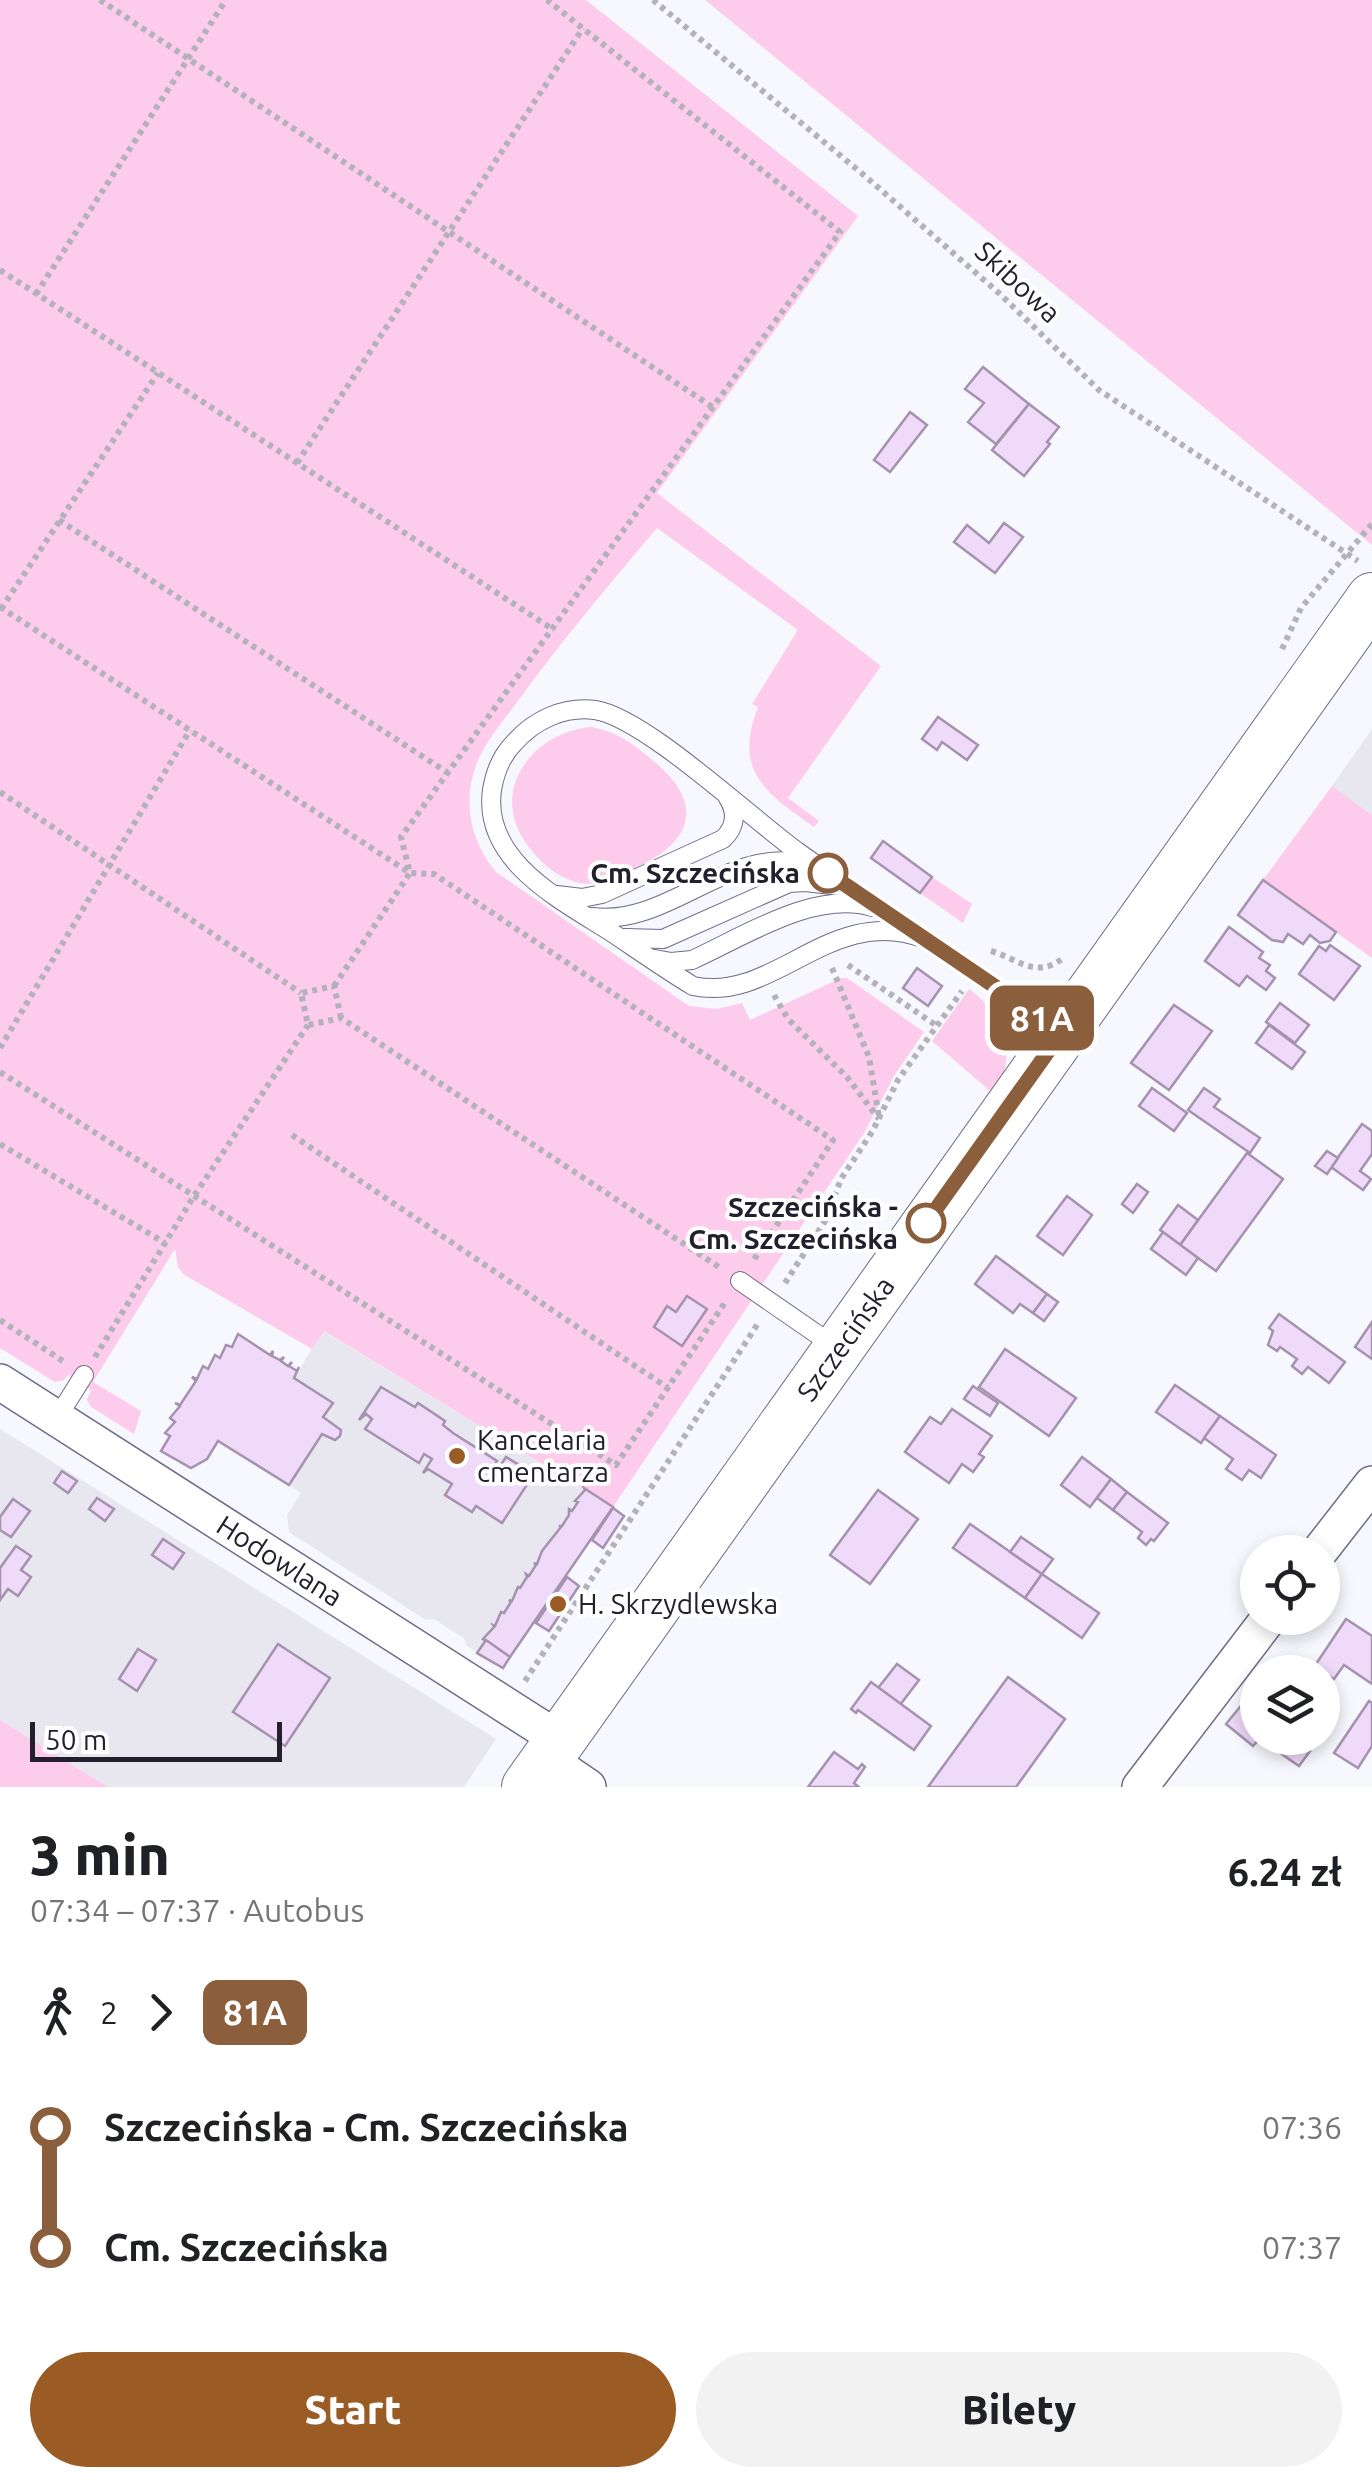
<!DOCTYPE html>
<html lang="pl">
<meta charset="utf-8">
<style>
body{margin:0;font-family:Ubuntu,sans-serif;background:#f2f2f2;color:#202124;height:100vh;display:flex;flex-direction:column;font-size:38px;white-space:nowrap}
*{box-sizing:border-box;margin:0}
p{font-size:32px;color:#757577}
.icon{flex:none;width:55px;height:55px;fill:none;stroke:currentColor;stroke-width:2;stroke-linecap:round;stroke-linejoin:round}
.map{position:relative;height:1787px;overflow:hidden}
.drawer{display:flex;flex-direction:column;background:#fff;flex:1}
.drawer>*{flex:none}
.badge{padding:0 20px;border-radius:15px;font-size:35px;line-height:65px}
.buttons{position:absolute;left:1240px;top:1535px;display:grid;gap:20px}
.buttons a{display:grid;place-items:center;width:100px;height:100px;border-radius:50%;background:#fff;box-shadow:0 5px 15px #0003;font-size:50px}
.scale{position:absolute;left:30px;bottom:25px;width:252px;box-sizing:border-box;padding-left:10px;border:5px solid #21202c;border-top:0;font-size:28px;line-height:35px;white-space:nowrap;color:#21202c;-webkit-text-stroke:8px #fff;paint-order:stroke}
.map>.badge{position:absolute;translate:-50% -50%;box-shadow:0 0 0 5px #fff}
.legs{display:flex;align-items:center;gap:15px;height:110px;padding:0 30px;font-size:32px}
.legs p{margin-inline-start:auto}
.head{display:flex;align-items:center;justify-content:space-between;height:170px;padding:0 30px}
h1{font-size:55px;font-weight:800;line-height:75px}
.primary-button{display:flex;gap:20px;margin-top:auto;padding:20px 30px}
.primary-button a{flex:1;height:115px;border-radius:60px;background:#9b5b25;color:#fff;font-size:40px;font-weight:800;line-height:115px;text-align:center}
.primary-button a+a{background:#f2f2f2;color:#202124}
ul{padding:0 30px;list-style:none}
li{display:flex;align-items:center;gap:35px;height:120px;font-size:38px}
li i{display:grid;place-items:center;width:15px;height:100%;margin:0 12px;background:currentColor}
li i::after{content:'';width:25px;height:25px;margin:-12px;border:8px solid;border-radius:50%;background:#fff}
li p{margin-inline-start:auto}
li:first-child i{background:linear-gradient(#0000 50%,currentColor 0)}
li:last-child i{background:linear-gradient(currentColor 50%,#0000 0)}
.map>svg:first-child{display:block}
</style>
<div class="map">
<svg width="1372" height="1787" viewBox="0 0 1372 1787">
<rect width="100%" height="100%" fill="#f7f7fe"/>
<g fill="#e8e7f0">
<path d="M1372,729V815L1332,786Z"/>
<path d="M323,1331L613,1507L503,1668L467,1646L464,1638L449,1629L434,1619L426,1620L289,1532L287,1515L301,1493L289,1485L322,1434L335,1440L340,1436V1430L323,1417L332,1402L294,1378Z"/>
<path d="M0,1429L496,1739L464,1787H108L0,1720Z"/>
</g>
<g fill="#fdcbeb">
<path d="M0,0H586L858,216L657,493L881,666L788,798L819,821L814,827C765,792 733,772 758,707L752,704L798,630L657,528C609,585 561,641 518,701C503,721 485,742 476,765C462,803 471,842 496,872L689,1006L717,1009L742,1003L750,1020L841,978H847L924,1032L894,1076L864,1133L613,1507L324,1331L312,1349L183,1274L178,1267L175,1249L93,1382L141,1411L134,1434L91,1407L87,1400L91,1390L68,1375L64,1380L55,1382L0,1348Z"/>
<path d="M705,0H1372V545Z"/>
<path d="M591,727C619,732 635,745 657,764C705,805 691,843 637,867C624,873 609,883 594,884C563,886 535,860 521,835C492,782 539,731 591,727Z"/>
<path d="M1332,786L1372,815V958L1263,880Z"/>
<path d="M932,877L972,904L963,923L920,893Z"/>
<path d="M969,989C1010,1020 1015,1050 996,1096L932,1041Z"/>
<path d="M0,1720L108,1787H0Z"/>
</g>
<g fill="#efdaf9" stroke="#a592af" stroke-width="2.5">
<path d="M983,367L1029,404L996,444L968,422L984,403L965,389Z"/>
<path d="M1029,404L1059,427L1047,442L1050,444L1024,476L992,450Z"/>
<path d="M910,412L927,425L890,472L874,460Z"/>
<path d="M1004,523L1023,537L995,573L954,542L967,525L989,543Z"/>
<path d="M938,717L978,745L967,760L942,742L937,750L922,739Z"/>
<path d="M883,841L932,877L920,893L871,858Z"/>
<path d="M1263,880L1336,932L1330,941L1320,943L1310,935L1303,944L1288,934L1283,942L1272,940L1238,915Z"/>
<path d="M1229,927L1263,952L1259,958L1270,965L1266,971L1275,978L1266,990L1247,976L1239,986L1205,961Z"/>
<path d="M1330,945L1360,966L1334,1000L1299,974L1319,946L1326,951Z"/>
<path d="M917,968L942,986L928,1006L903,988Z"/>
<path d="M1280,1003L1309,1025L1295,1043L1266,1022Z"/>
<path d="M1174,1005L1212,1031L1169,1090L1131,1063Z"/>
<path d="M1269,1025L1305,1052L1292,1069L1256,1043Z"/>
<path d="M1152,1088L1187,1113L1174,1131L1139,1106Z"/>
<path d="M1204,1088L1220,1099L1214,1107L1260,1138L1250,1153L1188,1110Z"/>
<path d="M1362,1124L1372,1131V1154L1360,1171L1371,1179L1363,1190L1331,1167Z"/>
<path d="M1327,1151L1338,1158L1327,1174L1315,1166Z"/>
<path d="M1247,1153L1283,1179L1216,1271L1180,1245Z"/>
<path d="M1137,1184L1148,1192L1133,1213L1122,1204Z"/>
<path d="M1067,1196L1092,1215L1063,1255L1037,1236Z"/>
<path d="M1178,1205L1198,1220L1180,1245L1160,1230Z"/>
<path d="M1163,1232L1198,1258L1186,1275L1151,1249Z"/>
<path d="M996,1256L1047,1294L1033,1313L1020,1304L1013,1313L975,1284Z"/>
<path d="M1047,1294L1058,1302L1044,1321L1033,1313Z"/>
<path d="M687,1296L707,1309L682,1346L654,1327L667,1306L676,1312Z"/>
<path d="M1279,1314L1345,1362L1329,1383L1308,1367L1302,1374L1292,1366L1297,1359L1280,1347L1277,1351L1268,1345L1273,1331L1269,1328Z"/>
<path d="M1372,1322V1359L1355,1347Z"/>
<path d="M238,1334L270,1355L273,1351L272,1356L280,1360L284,1357L281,1361L288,1366L292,1362L289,1366L297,1371L299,1367L294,1378L333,1403L323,1417L341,1430L340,1436L335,1440L322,1434L289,1485L218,1441L207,1459L191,1468L161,1451L170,1436L165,1433L175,1422L170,1418L180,1406L175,1403L180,1405L196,1381L192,1377L197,1379L203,1366L208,1369L215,1355L220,1358L226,1345L232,1347Z"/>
<path d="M1005,1349L1076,1398L1049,1436L979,1387Z"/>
<path d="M1175,1385L1220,1416L1201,1443L1156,1412Z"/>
<path d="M973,1386L998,1403L990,1416L964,1399Z"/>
<path d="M381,1387L415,1407L418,1403L445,1421L443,1425L453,1433L497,1461L490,1472L494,1474L497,1471L506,1457L534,1474L502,1523L476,1506L472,1512L445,1495L452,1484L428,1469L423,1473L432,1459L424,1454L419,1463L365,1429L372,1419L366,1414L359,1420Z"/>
<path d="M952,1409L992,1436L979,1454L984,1457L973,1472L962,1464L949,1483L905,1452L930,1417L941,1424Z"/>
<path d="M1220,1416L1276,1455L1261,1478L1249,1470L1242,1480L1226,1469L1233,1459L1204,1438Z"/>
<path d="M1082,1457L1111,1479L1090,1507L1061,1485Z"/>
<path d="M62,1471L77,1481L68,1493L54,1483Z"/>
<path d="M1111,1479L1127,1492L1113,1510L1097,1498Z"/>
<path d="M584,1488L613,1507L510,1657L483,1639L494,1627L493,1625L495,1626L501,1612L504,1613L511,1602L509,1600L512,1601L518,1587L520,1588L527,1577L526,1574L529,1576L536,1565L534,1563L537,1564L542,1551L561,1527L559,1526H562L569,1515V1509L572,1511L578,1502L575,1501L585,1490Z"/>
<path d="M878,1490L918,1519L870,1584L830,1555Z"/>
<path d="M1127,1492L1168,1523L1154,1541L1151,1539L1146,1545L1138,1538L1142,1532L1113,1510Z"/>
<path d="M97,1498L114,1509L105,1521L89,1509Z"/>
<path d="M13,1499L30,1511L11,1537L0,1530V1517Z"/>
<path d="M613,1508L624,1516L603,1548L592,1540Z"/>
<path d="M970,1524L1042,1574L1025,1598L953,1548Z"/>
<path d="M1021,1537L1053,1559L1042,1574L1010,1552Z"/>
<path d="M163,1539L184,1553L173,1569L152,1555Z"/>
<path d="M16,1546L31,1556L21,1570L31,1577L18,1596L8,1589L0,1600V1568Z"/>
<path d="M1042,1574L1099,1613L1082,1638L1025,1598Z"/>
<path d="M567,1577L579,1586L549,1631L536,1623Z"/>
<path d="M1346,1619L1372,1636V1684L1344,1665L1334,1679L1314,1667Z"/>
<path d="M486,1640L510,1657L503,1668L477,1653Z"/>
<path d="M278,1644L330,1678L285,1746L233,1712Z"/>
<path d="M138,1649L156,1660L137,1691L119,1679Z"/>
<path d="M897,1664L919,1680L900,1705L878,1688Z"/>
<path d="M1008,1677L1065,1719L1016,1787H928Z"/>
<path d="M871,1682L931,1726L914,1750L858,1710L856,1713L851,1709Z"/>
<path d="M1258,1685L1260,1738L1253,1746L1226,1724Z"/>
<path d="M1369,1701L1372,1703V1746L1358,1768L1334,1753Z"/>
<path d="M1276,1738L1303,1740L1300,1744L1310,1751L1299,1766L1270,1746Z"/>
<path d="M834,1752L858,1769L862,1764L865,1767L854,1783L859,1787H808Z"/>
</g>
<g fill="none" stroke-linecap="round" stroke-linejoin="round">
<defs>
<g id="service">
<path d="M557,895L582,898L602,894L723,839C736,827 737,812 728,798"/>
<path d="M592,917C670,927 729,843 809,865"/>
<path d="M625,938L663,939L789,883L805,882L841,886"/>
<path d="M925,939C831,902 775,1004 693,986C665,969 638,950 611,932C561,900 482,861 492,790C495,772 501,756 514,743C534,720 564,706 595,710C644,717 752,819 798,852C884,914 975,970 1061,1032"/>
<path d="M655,959L671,962L692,960C745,936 814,890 872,907"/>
<path d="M740,1281L837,1348"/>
<path d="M57,1418L84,1375"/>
</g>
<g id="minor">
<path id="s1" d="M0,1382L560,1740"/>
<path d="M1319,1552L1372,1484"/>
<path d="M547,1759L588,1787"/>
<path d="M1140,1787L1269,1618"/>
</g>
<g id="secondary">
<path id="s2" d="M527,1787L1372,598"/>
</g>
</defs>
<use href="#service" stroke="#6e6c8a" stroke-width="20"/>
<use href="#minor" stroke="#6e6c8a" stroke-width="38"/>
<use href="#secondary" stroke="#6e6c8a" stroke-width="52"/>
<g stroke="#b3b2bb" stroke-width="6" stroke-dasharray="5 5" stroke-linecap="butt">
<path d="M100,0L714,408"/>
<path d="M653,0L865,176L1000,294L1099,390L1358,561"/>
<path d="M0,270L554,630"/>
<path d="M36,294L226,0"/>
<path d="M297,463L583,28"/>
<path d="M59,520L448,773"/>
<path d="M0,607L410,873L434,874L833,1140L753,1261"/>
<path d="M1,609L158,373"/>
<path d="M1282,649L1301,608L1372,524"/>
<path d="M0,792L301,993"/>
<path d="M991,951C1019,959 1034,979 1062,959"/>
<path d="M848,965L937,1026"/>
<path d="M832,968L869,1057L879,1117"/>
<path d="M334,986L410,873L401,837L840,232L547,0"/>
<path d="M774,995L788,1019L847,1077L879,1119"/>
<path d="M341,1018L334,986L301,993L308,1025L341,1018L722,1269"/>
<path d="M0,1048L190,730"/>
<path d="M0,1072L616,1465L726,1301"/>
<path d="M292,1135L668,1388"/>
<path d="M0,1144L165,1243"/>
<path d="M785,1283L825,1221L841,1179L872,1132L898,1080L962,991"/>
<path d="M0,1320L66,1363"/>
<path d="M95,1357L194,1196L308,1025"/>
<path d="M525,1681L759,1322"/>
</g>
<use href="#service" stroke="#fff" stroke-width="18"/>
<use href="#minor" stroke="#fff" stroke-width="35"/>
<use href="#secondary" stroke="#fff" stroke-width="50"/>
</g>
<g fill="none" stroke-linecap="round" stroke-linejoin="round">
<defs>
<path id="line-1" d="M828,873L1062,1032L926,1223"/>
</defs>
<use href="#line-1" stroke="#fff" stroke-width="22"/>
<use href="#line-1" stroke="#8b5e3c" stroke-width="15"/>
</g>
<g fill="#fff" stroke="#8b5e3c" stroke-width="5">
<circle cx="828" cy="873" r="18"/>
<circle cx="926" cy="1223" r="18"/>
</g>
<g fill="#9b5b25" stroke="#fff" stroke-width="4">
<circle cx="457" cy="1456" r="10"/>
<circle cx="558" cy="1604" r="10"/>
</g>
<g text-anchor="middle" stroke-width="8" stroke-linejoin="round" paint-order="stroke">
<g font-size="28" fill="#21202c" stroke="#fff">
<text transform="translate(1018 282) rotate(43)" y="10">Skibowa</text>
<text dy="10" stroke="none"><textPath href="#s2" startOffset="550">Szczecińska</textPath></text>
<text dy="10" stroke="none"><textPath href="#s1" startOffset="332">Hodowlana</textPath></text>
</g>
<g font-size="28" font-weight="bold" fill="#21202c" stroke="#fff" text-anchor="end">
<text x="800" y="883">Cm. Szczecińska</text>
<text x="898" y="1217">Szczecińska -<tspan x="898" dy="32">Cm. Szczecińska</tspan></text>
</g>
<g font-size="28" fill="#21202c" stroke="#fff" text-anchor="start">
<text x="477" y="1450">Kancelaria<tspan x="477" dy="32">cmentarza</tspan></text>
<text x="578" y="1614">H. Skrzydlewska</text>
</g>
</g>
</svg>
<div class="buttons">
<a><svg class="icon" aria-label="locate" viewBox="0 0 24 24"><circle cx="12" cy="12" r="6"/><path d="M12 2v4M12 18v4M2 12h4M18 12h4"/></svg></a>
<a><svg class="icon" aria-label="layers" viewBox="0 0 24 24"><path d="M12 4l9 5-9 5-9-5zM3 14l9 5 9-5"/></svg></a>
</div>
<div class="scale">50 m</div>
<b class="badge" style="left:1042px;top:1018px;background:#8b5e3c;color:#fff">81A</b>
</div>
<section class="drawer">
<div class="head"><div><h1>3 min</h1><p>07:34 – 07:37 · Autobus</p></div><b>6.24 zł</b></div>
<div class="legs"><svg class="icon" aria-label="walk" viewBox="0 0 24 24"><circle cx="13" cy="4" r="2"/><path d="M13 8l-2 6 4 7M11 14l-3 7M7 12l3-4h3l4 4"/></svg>2<svg class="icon" aria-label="forward" viewBox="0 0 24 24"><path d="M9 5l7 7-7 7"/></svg><b class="badge" style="background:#8b5e3c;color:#fff">81A</b></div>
<ul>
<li><i style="color:#8b5e3c"></i><b>Szczecińska - Cm. Szczecińska</b><p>07:36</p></li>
<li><i style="color:#8b5e3c"></i><b>Cm. Szczecińska</b><p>07:37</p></li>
</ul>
<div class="primary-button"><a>Start</a><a>Bilety</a></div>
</section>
